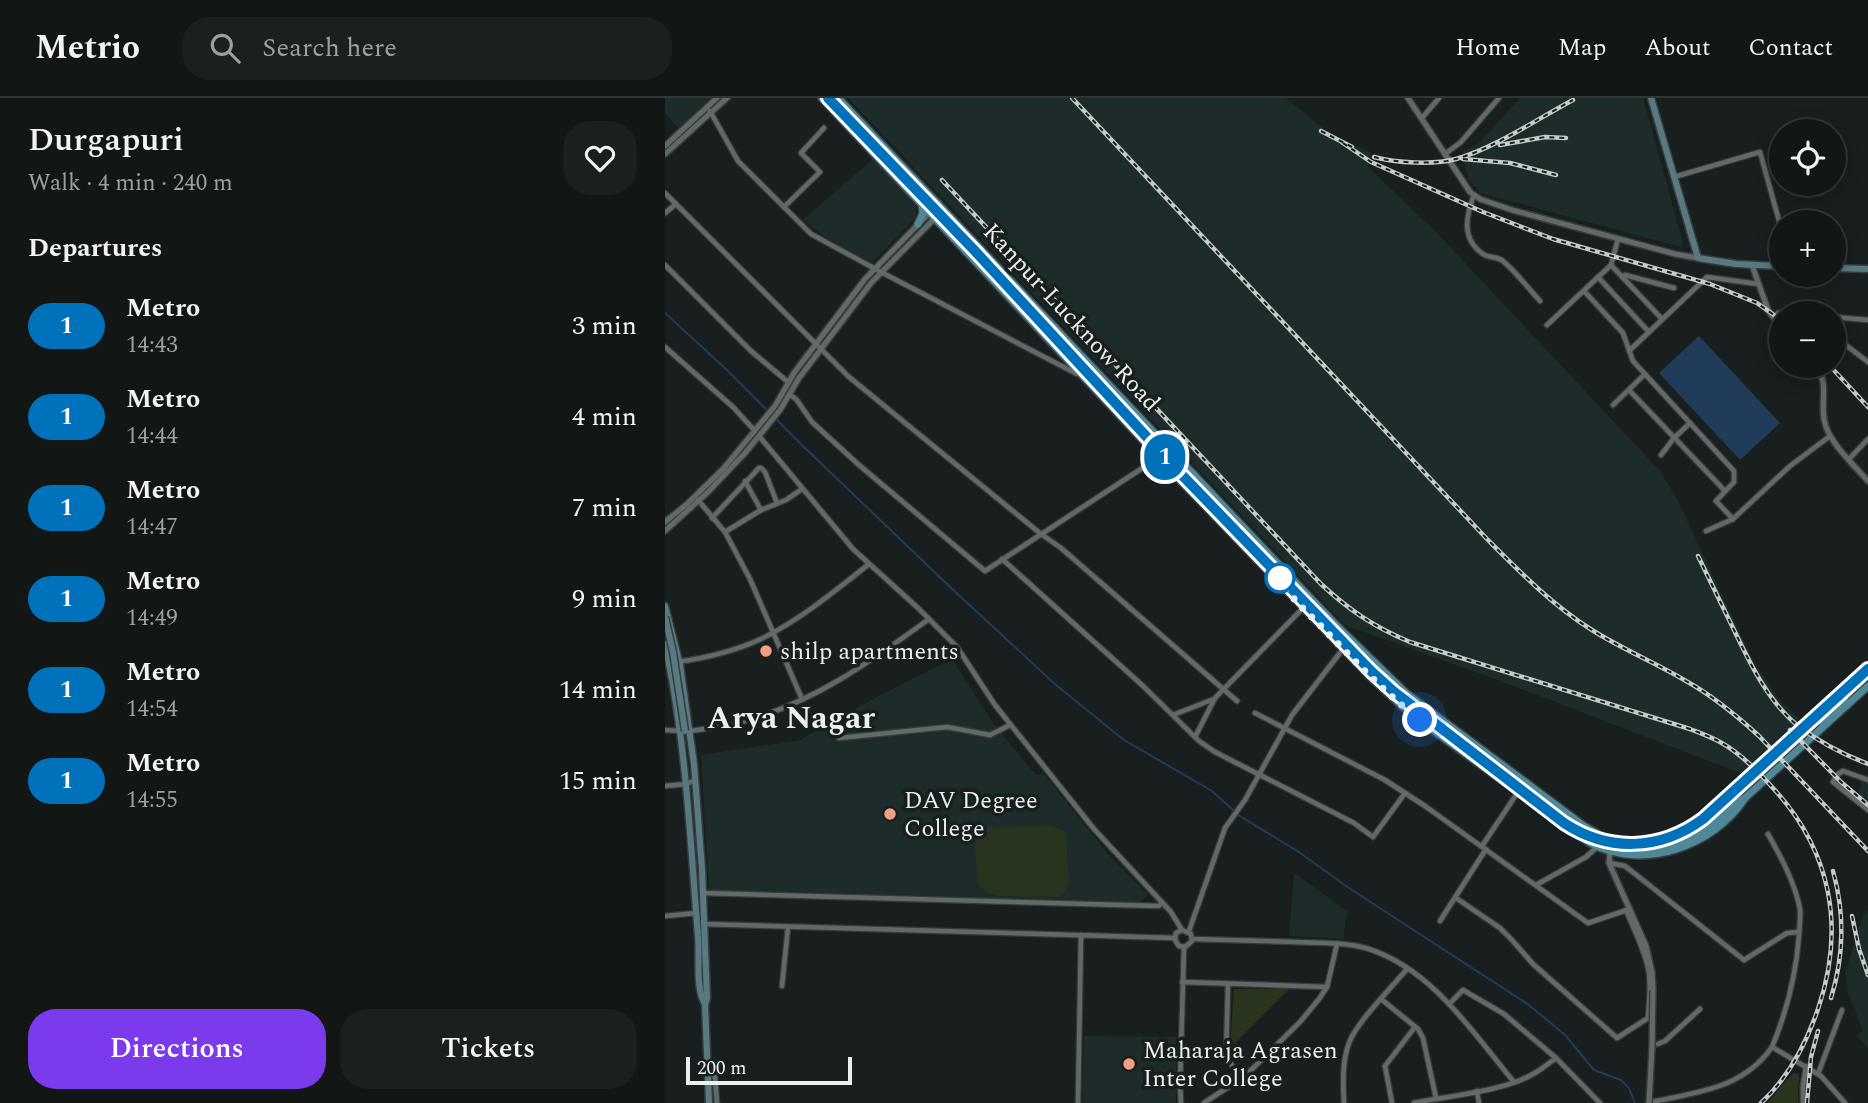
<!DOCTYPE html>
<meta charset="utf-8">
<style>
body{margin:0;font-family:Spectral,serif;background:#1b201f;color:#f1f3f6;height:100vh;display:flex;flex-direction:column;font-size:26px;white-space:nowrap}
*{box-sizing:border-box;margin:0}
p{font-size:23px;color:#9c9fa1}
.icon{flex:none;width:38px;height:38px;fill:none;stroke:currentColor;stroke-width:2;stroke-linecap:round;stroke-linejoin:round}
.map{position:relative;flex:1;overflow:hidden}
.panel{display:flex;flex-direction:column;background:#121716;width:665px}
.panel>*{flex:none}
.badge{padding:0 14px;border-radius:23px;font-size:24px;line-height:46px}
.controls{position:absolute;left:1104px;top:21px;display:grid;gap:14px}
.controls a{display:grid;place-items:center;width:77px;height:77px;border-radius:50%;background:#121716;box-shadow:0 4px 18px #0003,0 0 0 2px #313635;font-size:35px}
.scale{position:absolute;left:21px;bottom:18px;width:166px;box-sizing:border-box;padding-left:7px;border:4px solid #ebf0ef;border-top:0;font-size:19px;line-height:24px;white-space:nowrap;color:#ebf0ef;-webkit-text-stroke:5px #181f1e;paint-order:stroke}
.you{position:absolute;width:35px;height:35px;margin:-18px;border:5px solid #fff;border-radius:50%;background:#1a73e8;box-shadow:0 0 0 10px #1a73e833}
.map>.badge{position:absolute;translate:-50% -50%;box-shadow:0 0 0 4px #fff}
h2{padding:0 28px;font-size:26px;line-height:63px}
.round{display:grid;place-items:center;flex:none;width:74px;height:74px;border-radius:28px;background:#1b201f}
.head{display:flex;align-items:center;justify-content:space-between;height:119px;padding:0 28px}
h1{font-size:33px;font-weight:600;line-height:52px}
.button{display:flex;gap:14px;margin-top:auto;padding:14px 28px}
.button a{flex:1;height:80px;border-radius:28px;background:#7c3aed;color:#fff;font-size:28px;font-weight:600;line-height:80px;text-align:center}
.button a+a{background:#1b201f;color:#f1f3f6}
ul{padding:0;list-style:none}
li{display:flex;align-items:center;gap:21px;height:91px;padding:0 28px}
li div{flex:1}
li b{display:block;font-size:26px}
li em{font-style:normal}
li .badge{min-width:77px;font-weight:700;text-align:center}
header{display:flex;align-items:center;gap:42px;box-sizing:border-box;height:98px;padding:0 35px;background:#121716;border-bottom:2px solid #313635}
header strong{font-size:33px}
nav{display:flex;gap:38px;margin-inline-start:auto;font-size:24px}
.search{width:490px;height:63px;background:#1b201f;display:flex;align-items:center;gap:18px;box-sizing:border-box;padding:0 24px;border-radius:28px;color:#9c9fa1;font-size:26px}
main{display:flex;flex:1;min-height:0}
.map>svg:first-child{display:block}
</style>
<header>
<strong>Metrio</strong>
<div class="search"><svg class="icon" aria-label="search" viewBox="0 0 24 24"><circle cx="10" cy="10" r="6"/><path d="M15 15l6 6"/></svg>Search here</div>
<nav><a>Home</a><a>Map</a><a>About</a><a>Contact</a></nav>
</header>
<main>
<section class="panel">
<div class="head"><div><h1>Durgapuri</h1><p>Walk · 4 min · 240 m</p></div><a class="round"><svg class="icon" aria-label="heart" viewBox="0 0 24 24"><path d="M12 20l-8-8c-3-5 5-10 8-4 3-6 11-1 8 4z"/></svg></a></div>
<h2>Departures</h2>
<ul>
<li><span class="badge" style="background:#0072bc;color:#fff">1</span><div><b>Metro</b><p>14:43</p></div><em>3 min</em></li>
<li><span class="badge" style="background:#0072bc;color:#fff">1</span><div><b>Metro</b><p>14:44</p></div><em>4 min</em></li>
<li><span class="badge" style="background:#0072bc;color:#fff">1</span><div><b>Metro</b><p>14:47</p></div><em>7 min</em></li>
<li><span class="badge" style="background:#0072bc;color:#fff">1</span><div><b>Metro</b><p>14:49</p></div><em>9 min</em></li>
<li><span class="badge" style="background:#0072bc;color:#fff">1</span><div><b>Metro</b><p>14:54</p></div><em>14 min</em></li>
<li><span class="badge" style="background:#0072bc;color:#fff">1</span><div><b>Metro</b><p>14:55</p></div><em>15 min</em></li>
</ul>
<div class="button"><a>Directions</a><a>Tickets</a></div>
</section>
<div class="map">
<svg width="1203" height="1005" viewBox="0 0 1203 1005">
<rect width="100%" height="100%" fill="#181f1e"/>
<g fill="#1d2c2b">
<path d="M0,0H45L14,31L0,15Z"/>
<path d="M183,0H621L664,35L706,54L703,69L772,135L995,373L1011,399L1088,562L1111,597L1139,626L1083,678L838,584L680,527Z"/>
<path d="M855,0H978L1018,145L1016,149L815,95L803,80L797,54L814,45Z"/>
<path d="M209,60L251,108V119L207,165L163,141L138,122Z"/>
<path d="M287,561L329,626L371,677L379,676L441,754L483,797L475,804L44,792L36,657L135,642L210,600Z"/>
<path d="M1196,682L1203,684V716L1192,707Z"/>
<path d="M629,775L682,813L678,841L624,838Z"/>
<path d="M1203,812V951L1192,937L1198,933L1182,892L1181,872L1197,820Z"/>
<path d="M419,938L511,939V1005H417Z"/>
</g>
<g fill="#28341e">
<path d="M387,728L395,731L401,736L404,785L401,793L393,799L332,798L320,794L312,784L310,743L320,729Z"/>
<path d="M569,891H624L565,950Z"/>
<path d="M1128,975L1134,976L1133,1005H1102Z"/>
</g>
<path fill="#213c5a" d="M1034,238L1115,325L1075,362L994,275Z"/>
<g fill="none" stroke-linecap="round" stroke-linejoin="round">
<g stroke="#213c5a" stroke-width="2">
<path d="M0,215L62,272L140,350L284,488L391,587L459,642L547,693L569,713"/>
<path d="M573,717L631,752L684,790L864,907L900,937L929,972L956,982L964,990L970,1005"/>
</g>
<defs>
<g id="minor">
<path d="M45,13L73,63L146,136L216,174L412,276L415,275"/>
<path d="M757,20L774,0"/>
<path d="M780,56L796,44L834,0"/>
<path d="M1009,79L1095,54L1116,130"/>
<path d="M0,95L184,279L376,436L396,450L572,603"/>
<path d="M809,97C801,118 796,141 818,156C823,160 832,158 838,163C851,174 863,190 875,203"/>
<path d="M119,109L155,74L136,55L159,30"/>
<path d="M0,115L11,106"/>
<path d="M0,167L86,253L123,284"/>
<path d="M946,167L997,221"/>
<path d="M933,179L984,234"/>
<path d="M957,179L960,177L1009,190"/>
<path d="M919,193L958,235L968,263L1069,373V384L1051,403L1068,421"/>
<path d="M1169,219L1203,222"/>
<path d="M1109,220L1113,215H1116"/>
<path d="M882,227L946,167L953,141"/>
<path d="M1169,238L1203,264"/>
<path d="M0,249L68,309L90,333"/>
<path d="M964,253L1042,179L1093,186"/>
<path d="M964,292L1060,393"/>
<path d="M125,297L131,301L147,324L194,367L320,473L505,352"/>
<path d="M948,307L980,276"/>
<path d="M94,338L188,451L253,510L292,549L330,607L429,731L506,814L517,832L526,836L527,843L520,849L514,848L510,842L511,835L517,832"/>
<path d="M996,357L1009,340L1025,325"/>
<path d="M1184,361L1203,341"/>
<path d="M80,383L96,412"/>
<path d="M33,402L60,434L85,481L137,601"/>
<path d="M47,420L94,370H96L100,374L112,405"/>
<path d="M1041,433L1068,421L1125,368L1165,338"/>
<path d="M60,434L96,412L121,402L137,391"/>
<path d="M337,461L477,587L534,643L550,654L689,725L708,739L740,695"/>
<path d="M12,564C41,560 70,553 96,541C135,522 170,493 204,466"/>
<path d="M590,615L720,682L760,708L923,825L965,811"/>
<path d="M508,617L549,601"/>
<path d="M0,632L15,633"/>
<path d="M25,633C42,630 61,629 77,624C148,605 205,564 264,521"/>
<path d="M530,639L550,600L638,510"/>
<path d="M174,640L282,629L325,637L345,627"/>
<path d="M1203,682L1178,673L1173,676L1168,684L1203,712"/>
<path d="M0,688L21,686L31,682"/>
<path d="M1103,736C1116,759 1130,785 1135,811C1136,820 1134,830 1134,838C1131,877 1122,913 1107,949"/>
<path d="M817,748L853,694"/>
<path d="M944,765L960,768L1079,862L1122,835L1134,834"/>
<path d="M871,787L921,759L932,749"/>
<path d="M38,795L494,808L497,804"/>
<path d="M791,800L835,830L847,842L868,866L952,940L983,920C984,906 986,890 984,875C981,854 969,832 961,812"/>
<path d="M0,818L32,815"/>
<path d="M775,823L821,751"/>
<path d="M38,826L510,840"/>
<path d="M524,833L560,730L580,702L627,617L678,551L688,542"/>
<path d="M527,841C561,842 595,843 629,844C654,845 681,844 704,851C768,872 808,935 849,984"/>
<path d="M517,884L662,889"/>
<path d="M563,886L561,959L576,980"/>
<path d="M117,888L123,829"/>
<path d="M716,901L753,931L758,940L771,1000"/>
<path d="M784,906L798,892L839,916L891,960L935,1005"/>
<path d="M993,946L1000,943L1035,911"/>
<path d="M43,974L50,979L52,1005"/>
<path d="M1153,976L1177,912"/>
<path d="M812,993L814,1005"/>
<path d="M413,1005L416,837"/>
<path d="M516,1005L515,987L519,849"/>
<path d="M539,1005L580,978L635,924L654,901L662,889L672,846"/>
<path d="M679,1005C678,985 677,964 684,945C691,925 727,889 742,871"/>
<path d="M727,1005L720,968L750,929"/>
<path d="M749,1005C783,998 840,993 868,976C876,972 884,965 891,960"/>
<path d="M983,1005C1030,994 1077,992 1107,949L1156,978L1180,1005"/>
<path d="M1138,1005V988L1141,968"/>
</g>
<g id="tertiary">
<path d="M743,0L805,94L815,101L847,112L1010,156L1033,160"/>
<path d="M0,48L52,0"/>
<path d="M0,56L62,0"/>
<path d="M1087,167L1103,212L1116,230"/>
<path d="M1153,268C1163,289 1156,301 1159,321C1162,343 1189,367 1203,383"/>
<path d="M0,424L22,406L59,370L110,308L129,275L200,181L274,105"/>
<path d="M0,433L43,394L80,355L115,312L134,280L206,185L279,111"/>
<path d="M946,742L944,765L981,848L987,874L988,892"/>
</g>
<g id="secondary">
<path d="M986,0L1033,160L1071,166L1116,168"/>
<path d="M1169,170L1203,171"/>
<path d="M0,508L15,567L29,666L37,771L42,900L40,906L44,1005"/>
<path d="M0,546C21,642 25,740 33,838C35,856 30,891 40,906"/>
</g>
<g id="primary">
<path d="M157,0L522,389L705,578L737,608L773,636L925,745C978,773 1048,749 1080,700L1203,588"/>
<path d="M173,0L669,525L741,595L919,728C934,737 957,749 974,752C987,754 1026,741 1037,735C1053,725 1063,708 1080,700"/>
<path d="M253,126L258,115L257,107"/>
<path d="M1158,627L1163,618L1180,602"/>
</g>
</defs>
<use href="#minor" stroke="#373c3b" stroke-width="7"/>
<use href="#tertiary" stroke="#373c3b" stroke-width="8"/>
<use href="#secondary" stroke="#373c3b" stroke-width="9"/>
<use href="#primary" stroke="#373c3b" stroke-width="10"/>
<use href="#minor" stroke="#626a69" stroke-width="4.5"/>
<use href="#tertiary" stroke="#626a69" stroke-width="5"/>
<use href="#secondary" stroke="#587981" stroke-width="6"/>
<use href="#primary" stroke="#4f8898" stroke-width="7"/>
<defs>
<g id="rail">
<path d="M158,0L307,155L513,378L703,576L726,596L905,733C950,757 999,754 1040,724L1203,576"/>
<path d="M407,0L822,441C855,474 887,507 927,532C957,551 991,565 1021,583C1048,598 1071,617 1094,638L1203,753"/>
<path d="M656,33L687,49"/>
<path d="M678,45L706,64L818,114L888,141L1045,186L1092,205L1116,222"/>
<path d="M835,47L880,39L901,40"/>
<path d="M709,59C731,65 769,67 791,61C830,50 872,21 908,2"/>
<path d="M798,61L845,65L891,77"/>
<path d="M277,82L656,486C684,512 709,529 745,544L1025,631C1035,635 1046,639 1055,644C1075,655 1092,672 1107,689C1166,752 1181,829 1153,911C1141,946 1124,979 1096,1005"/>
<path d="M1165,268L1203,309"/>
<path d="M1033,458C1045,483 1057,507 1069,532C1085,565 1102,602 1132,627C1154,644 1177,656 1203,666"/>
<path d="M1125,632L1176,684L1203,707"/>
<path d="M1187,818L1194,851L1203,877"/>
<path d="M1166,900C1179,858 1180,816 1168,773"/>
<path d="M1142,1005L1146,959L1153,933"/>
</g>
</defs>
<use href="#rail" stroke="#c5cbca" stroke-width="4.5"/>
<use href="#rail" stroke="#181f1e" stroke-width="2" stroke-dasharray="5" stroke-linecap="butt"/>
<defs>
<path id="tertiary-bridge" d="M984,1005L987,949L988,892"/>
<path id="secondary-bridge" d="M0,519L8,554L20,633"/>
</defs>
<use href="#tertiary-bridge" stroke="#373c3b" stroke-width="8" stroke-linecap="butt"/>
<use href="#secondary-bridge" stroke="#373c3b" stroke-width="9" stroke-linecap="butt"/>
<use href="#tertiary-bridge" stroke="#626a69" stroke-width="5"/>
<use href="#secondary-bridge" stroke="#587981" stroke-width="6"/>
</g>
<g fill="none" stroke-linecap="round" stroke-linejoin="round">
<defs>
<path id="line" d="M163,0L310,153L516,376L706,573L728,593L899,725C943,754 995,753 1038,721L1203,571"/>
</defs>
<use href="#line" stroke="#fff" stroke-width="16"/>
<use href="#line" stroke="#0072bc" stroke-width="10"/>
<path stroke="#ebf0ef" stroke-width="7" stroke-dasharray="0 12.6" d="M615,480C624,499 642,514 657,529C688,561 719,594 755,622"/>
</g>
<circle fill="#fff" stroke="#0072bc" stroke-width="3.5" cx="615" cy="480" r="14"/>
<g fill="#f39f83" stroke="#181f1e" stroke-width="2.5">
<circle cx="101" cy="553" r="7"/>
<circle cx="225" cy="716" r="7"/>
<circle cx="464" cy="966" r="7"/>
</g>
<g text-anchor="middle" stroke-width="7" stroke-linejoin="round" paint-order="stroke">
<g font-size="24" fill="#ebf0ef" stroke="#181f1e">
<text transform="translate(407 219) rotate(47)" y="8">Kanpur-Lucknow Road</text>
</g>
<g font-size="24" fill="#ebf0ef" stroke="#181f1e" text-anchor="start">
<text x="115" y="561">shilp apartments</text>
<text x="239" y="710">DAV Degree<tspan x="239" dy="28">College</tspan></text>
<text x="478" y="960">Maharaja Agrasen<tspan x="478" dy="28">Inter College</tspan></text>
</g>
<g font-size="32" font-weight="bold" fill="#ebf0ef" stroke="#181f1e">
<text x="126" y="630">Arya Nagar</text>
</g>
</g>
</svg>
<div class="controls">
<a><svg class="icon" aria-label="locate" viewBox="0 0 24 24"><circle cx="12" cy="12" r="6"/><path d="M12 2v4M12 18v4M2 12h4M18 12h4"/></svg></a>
<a>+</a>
<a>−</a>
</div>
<div class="scale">200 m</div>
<div class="you" style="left:755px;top:622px"></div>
<b class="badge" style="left:500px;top:359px;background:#0072bc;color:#fff">1</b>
</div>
</main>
